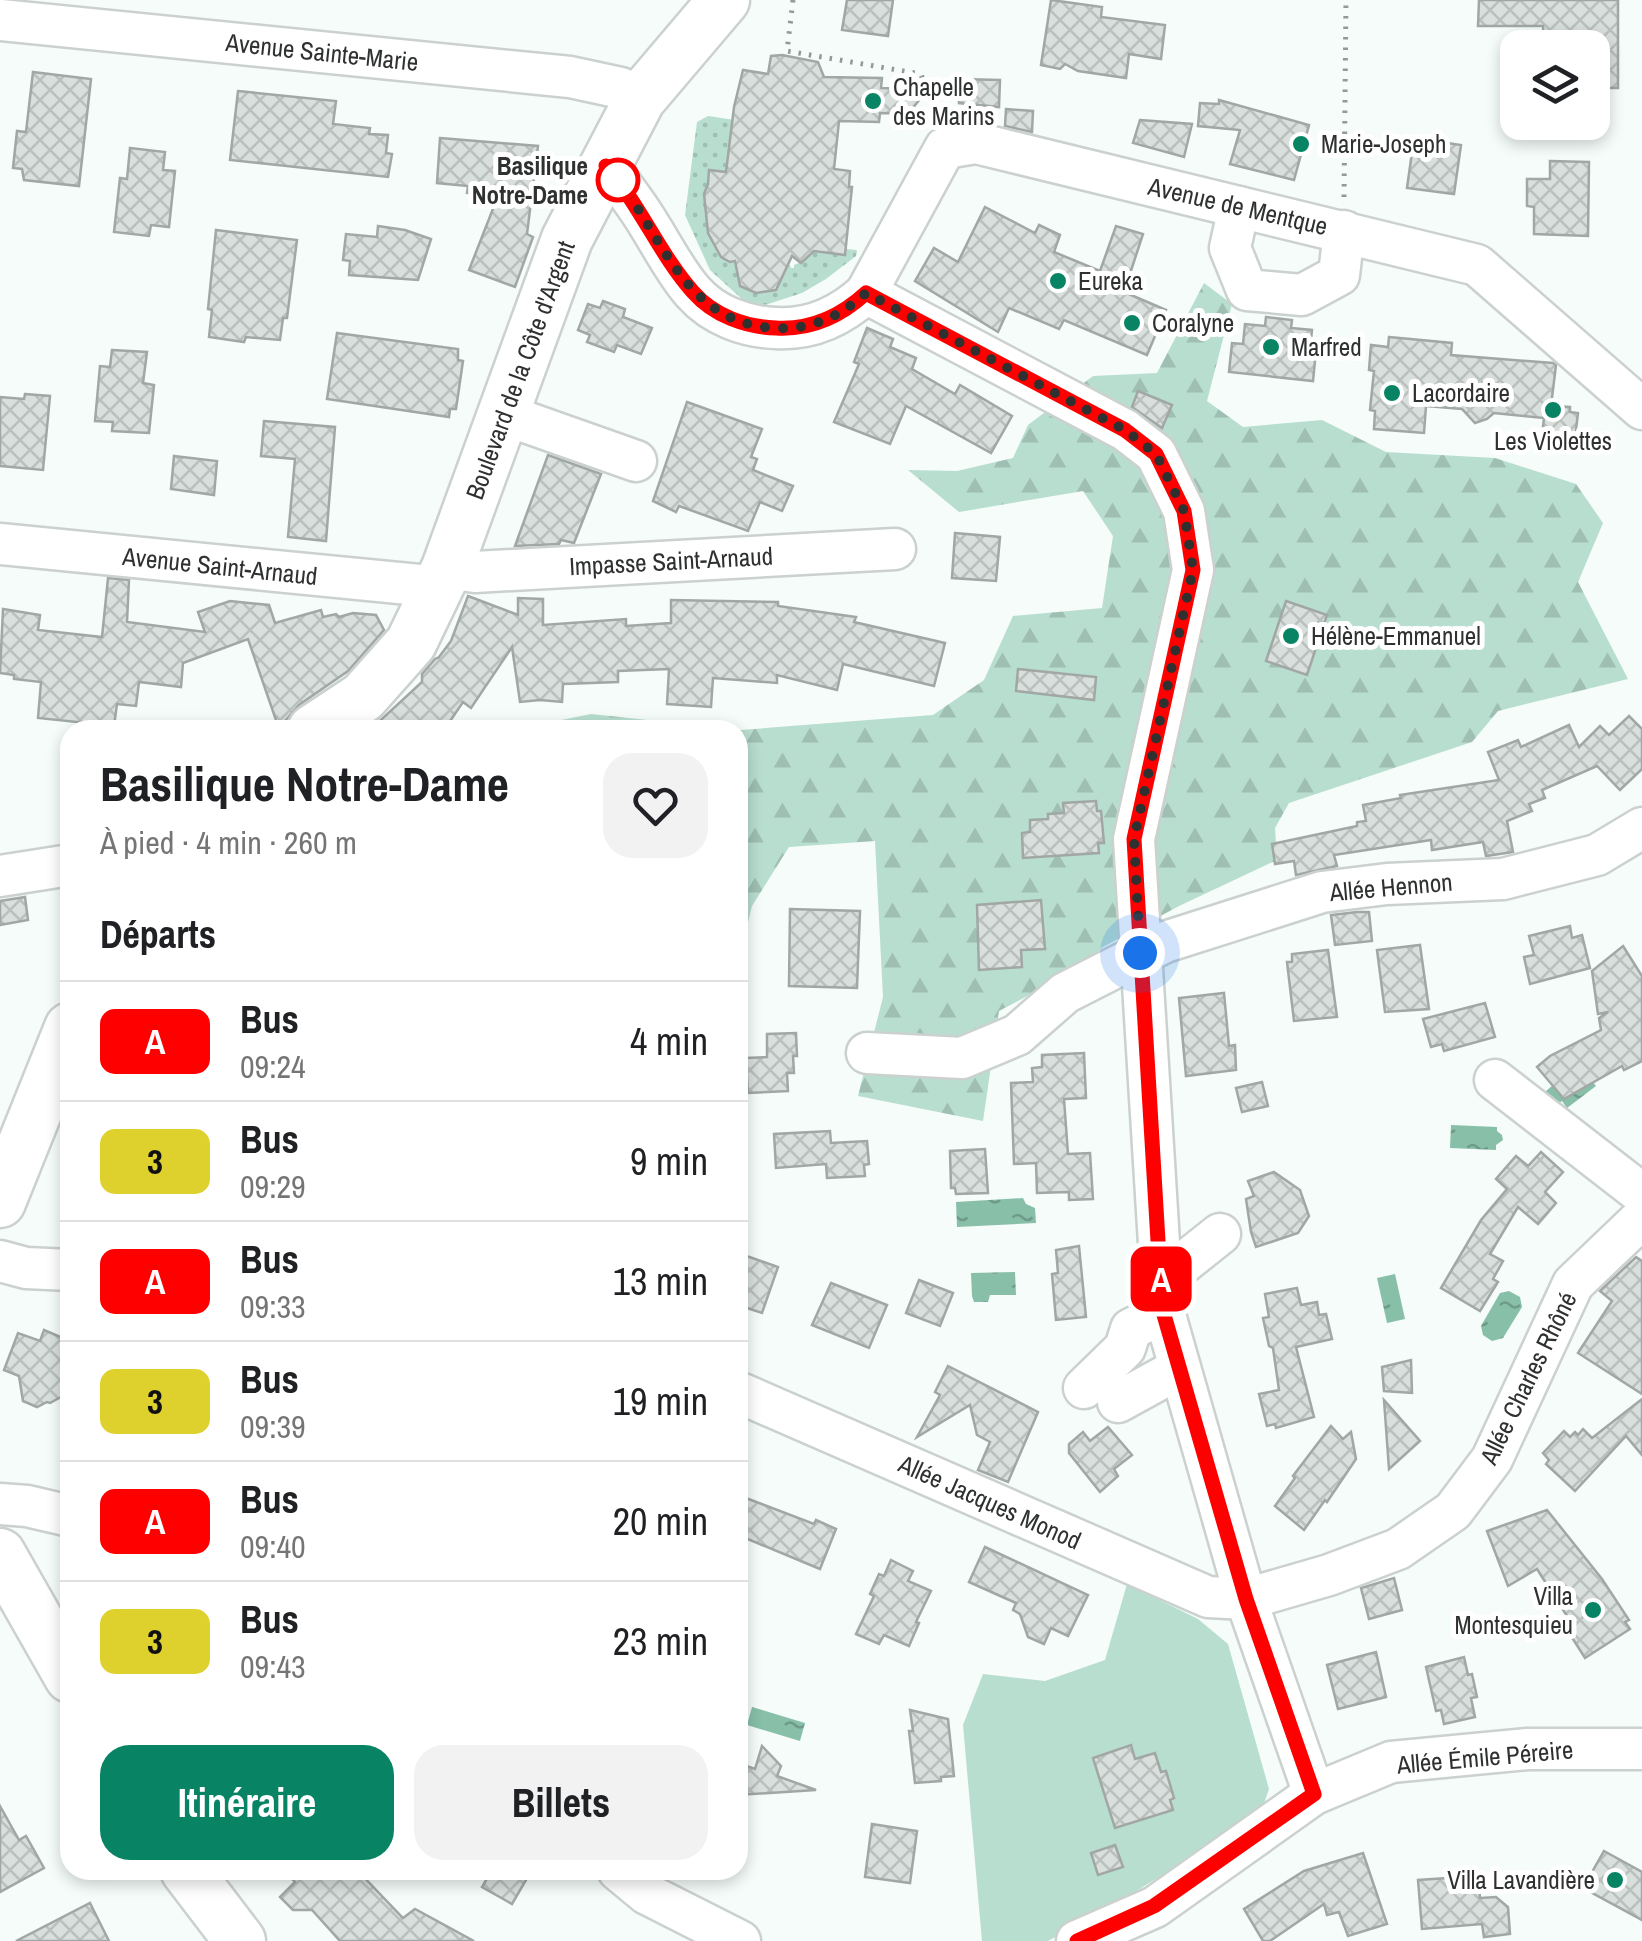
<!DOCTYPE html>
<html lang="fr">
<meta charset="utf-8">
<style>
body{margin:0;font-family:"Archivo Narrow",sans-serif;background:#f2f2f2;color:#202124;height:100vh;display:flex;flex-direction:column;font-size:38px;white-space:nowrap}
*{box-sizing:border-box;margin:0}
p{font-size:32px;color:#757577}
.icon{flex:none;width:55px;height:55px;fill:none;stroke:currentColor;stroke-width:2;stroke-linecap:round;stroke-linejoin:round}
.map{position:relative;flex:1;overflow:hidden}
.sheet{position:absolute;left:60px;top:720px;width:688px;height:1160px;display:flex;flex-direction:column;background:#fff;border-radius:30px;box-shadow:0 5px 15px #0003}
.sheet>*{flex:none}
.badge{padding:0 20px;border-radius:15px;font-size:35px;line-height:65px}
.buttons{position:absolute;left:1500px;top:30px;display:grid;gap:20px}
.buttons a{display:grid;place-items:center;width:110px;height:110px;border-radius:20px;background:#fff;box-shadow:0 5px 15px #0003;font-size:50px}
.you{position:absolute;width:50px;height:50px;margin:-25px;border:8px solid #fff;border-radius:50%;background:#1a73e8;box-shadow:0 0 0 15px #1a73e833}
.map>.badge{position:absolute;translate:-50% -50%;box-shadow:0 0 0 5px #fff}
h2{padding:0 40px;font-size:38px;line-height:90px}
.round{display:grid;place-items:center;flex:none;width:105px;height:105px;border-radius:30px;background:#f2f2f2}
.headline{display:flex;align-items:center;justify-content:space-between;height:170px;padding:0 40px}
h1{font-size:48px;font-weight:700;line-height:75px}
.cta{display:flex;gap:20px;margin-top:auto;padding:20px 40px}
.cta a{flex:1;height:115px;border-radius:30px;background:#088465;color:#fff;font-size:40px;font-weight:700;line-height:115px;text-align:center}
.cta a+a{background:#f2f2f2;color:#202124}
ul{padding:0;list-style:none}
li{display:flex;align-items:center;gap:30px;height:120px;padding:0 40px;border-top:2px solid #e0e0e0}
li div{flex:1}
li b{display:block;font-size:38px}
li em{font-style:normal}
li .badge{min-width:110px;font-weight:700;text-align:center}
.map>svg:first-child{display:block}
</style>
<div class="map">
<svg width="1642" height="1941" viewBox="0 0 1642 1941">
<defs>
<pattern id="grass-dots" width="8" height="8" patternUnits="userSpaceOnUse" patternTransform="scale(2.5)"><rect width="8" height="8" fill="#b8decf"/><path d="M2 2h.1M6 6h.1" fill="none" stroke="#9ebfb2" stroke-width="1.8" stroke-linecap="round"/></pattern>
<pattern id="forest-firs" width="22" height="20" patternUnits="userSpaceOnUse" patternTransform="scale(2.5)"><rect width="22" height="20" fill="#b8decf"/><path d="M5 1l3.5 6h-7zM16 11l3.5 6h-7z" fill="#9ebfb2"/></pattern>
<pattern id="water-ripples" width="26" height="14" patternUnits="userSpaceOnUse" patternTransform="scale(2.5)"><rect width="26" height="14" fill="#87bfa9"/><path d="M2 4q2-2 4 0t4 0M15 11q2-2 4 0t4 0" fill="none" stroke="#6f9c8a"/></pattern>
<pattern id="building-cross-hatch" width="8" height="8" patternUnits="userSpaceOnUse" patternTransform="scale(2.5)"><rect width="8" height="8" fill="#d8dfdc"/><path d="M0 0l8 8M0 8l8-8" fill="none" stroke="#bac0bd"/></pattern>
</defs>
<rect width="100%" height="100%" fill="#f5fcf9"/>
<path fill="url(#grass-dots)" d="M708,116L735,120V129H731L728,154L729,174L705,216L735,261L738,274L785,264L790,265L791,268H794V265L804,261L801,257L802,252L820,250V252L844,254L846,249L857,250L856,256L826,279L802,293L765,305L744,301L710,270L685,215L697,122Z"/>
<path fill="url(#forest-firs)" d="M1204,283L1232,304L1207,401L1243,427L1322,420L1386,452L1495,458L1576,484L1603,523L1578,582L1628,679L1498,711L1472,742L1289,803L1275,828L1277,860L1179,906L1103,947L1073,972L999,1011L983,1121L858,1096L883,997L875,841L789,847L752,906L738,964V730H512L591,714L741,730L933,715L984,680L1013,616L1102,608L1113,536L1083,491L959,512L908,470L957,471L1013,458L1028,425L1093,376L1157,373Z"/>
<path fill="#b8decf" d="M1127,1584L1198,1619L1228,1644L1269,1789L1260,1815L1115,1904L1048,1941H982L963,1725L983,1674L1045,1681L1105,1660Z"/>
<g fill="url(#water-ripples)">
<path d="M1578,1063L1596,1086L1567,1108L1562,1101L1556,1105L1545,1092Z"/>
<path d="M1451,1125L1497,1127V1131L1502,1135L1503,1140L1496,1145V1150L1450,1148Z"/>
<path d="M1023,1198L1026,1204L1035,1208L1036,1223L957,1227L956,1202Z"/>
<path d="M1015,1272L1016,1295H990L988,1302H974L972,1296L971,1273Z"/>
<path d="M1395,1274L1405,1319L1387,1323L1377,1278Z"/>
<path d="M1509,1291L1520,1297L1522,1307L1503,1338L1492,1341L1483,1335L1481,1326L1500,1293Z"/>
<path d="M752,1707L805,1723L800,1741L747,1725Z"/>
</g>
<g fill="url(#building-cross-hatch)" stroke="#a1a7a5" stroke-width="2.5">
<path d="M847,0H893L888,36L842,30Z"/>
<path d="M1051,0L1102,7L1101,17L1165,25L1161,59L1129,54L1126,78L1078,71L1065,64L1060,69L1041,65Z"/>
<path d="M1479,0H1618V88H1592V48H1544L1543,26H1478Z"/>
<path d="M782,55L818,62L824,77L882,78L881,88L908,89L920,99L908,114L880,113L879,122L839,121L834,169L850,171L849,187H852L845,255L814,251L801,263L792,256L776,290L756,293L740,286L735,261L730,262L721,257L708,233L704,194L708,184L709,170L726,172L734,107L743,70L768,74L771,56Z"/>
<path d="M33,72L91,79L79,186L24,180L22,169L13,168L17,131L26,132Z"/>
<path d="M960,79L1000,80L999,107L959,103Z"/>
<path d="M238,91L336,101L333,124L370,128L369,134L388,135L386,153L392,154L388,177L230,160Z"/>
<path d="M1219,100L1309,125L1294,180L1230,164L1240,130L1198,126L1200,103L1219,104Z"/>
<path d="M1006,109L1033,111L1032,132L1005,126Z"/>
<path d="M1140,120L1192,124L1184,157L1133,143Z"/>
<path d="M440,138L538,146L527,234L533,237L515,287L469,270L498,196L467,193L468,186L437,183Z"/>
<path d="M1414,138L1461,145L1454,194L1407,188Z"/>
<path d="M130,148L165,152L163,170L175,171L169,227L151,225L149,236L114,232L120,178L127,179Z"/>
<path d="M1550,161L1589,162L1588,236L1534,234V207L1527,206V179H1550Z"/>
<path d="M985,207L1035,233L1039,225L1060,235L1054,252L1100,271L1116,226L1143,234L1124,292L1166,310L1147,355L1064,320L1059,329L1009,308L998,332L915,281L934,248L958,262Z"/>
<path d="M378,226L405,230L431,239L418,280L349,275L350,261L343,260L346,234L377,237Z"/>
<path d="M216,230L297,240L287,318H283L280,340L246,337L244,342L209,337L212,310L208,309Z"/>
<path d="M603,301L625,309L623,317L652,328L641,354L617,345L614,352L587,342L590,335L578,330L588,304L600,308Z"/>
<path d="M1266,317L1292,320L1291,328L1312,330L1310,350L1316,351L1313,381L1229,372L1232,343L1243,344L1245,324L1265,326Z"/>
<path d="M867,328L893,339L890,347L916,358L912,369L955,394L960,385L1012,416L991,453L906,406L890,444L834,422L859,364L854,362Z"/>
<path d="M337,333L458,349V360L463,361L456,409H450L449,417L327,399Z"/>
<path d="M1389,337L1452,343L1451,355L1553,363L1556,365L1551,406L1570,407V412L1578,413L1575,438L1542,435L1544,418L1494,413L1487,419L1475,423L1462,409L1426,406L1424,433L1374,429L1375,411L1370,410L1374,371L1369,370L1371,345L1388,347Z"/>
<path d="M112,350L147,352L143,383L154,385L149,433L112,431L113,422L95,421L100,366L110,367Z"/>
<path d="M1138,391L1172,405L1162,428L1132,407Z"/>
<path d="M25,394L50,396L43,470L0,466V397L24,399Z"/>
<path d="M687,402L762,429L751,457L757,459L753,470L793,486L782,511L760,502L748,531L679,506L676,512L653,501Z"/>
<path d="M264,421L335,427L326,541L288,537L295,459L261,456Z"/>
<path d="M548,455L601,474L574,543L561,540L559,544L515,546Z"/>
<path d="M174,456L217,461L214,495L171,489Z"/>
<path d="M955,533L1000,537L996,581L952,578Z"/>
<path d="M108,578L129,580L127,622L205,632L198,612L230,601L269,605L275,623L321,610L323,617L336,614L339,617L353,613L376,615L384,630L348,671L299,705L286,720L278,726L248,639L183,663L181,687L139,682L136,706L117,704L114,726L38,718L41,682L14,679V675L0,673L3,609L40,615L38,630L102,637Z"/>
<path d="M468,596L518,615V598L543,599V625L626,619V626L671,623V600L778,602V606L856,617L854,622L945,643L934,686L843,664L837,690L777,675V683L713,678L711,707L667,704L669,669L618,671V682L563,684L562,702L540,700L520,702L512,647L471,708L463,702L444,730H370L422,682V674L435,659L439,657L451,641Z"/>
<path d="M1286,601L1327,615L1307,675L1266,661Z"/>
<path d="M1018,669L1096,677L1094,700L1016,691Z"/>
<path d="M1629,716L1642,729V769L1620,790L1597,766L1542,790L1545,798L1529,804L1532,811L1507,821L1513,852L1486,856L1483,842L1432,850L1431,840L1334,855L1337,866L1296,875L1294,861L1275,864L1272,844L1357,826V822L1366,821L1363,805L1401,798L1400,795L1499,780L1488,752L1518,740L1521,747L1569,725L1579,747L1600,726L1609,735Z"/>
<path d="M1096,801L1097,811H1101L1104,843H1098L1099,853L1023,858L1022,833L1030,832V820L1048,819V814L1064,813L1063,803Z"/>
<path d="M25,897L28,920L0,925V901Z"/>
<path d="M1041,900L1045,949L1021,950L1022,967L979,970L977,905Z"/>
<path d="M790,909L860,911L857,988L789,986Z"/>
<path d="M1357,912H1369L1372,941L1335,945L1331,915Z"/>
<path d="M1570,926L1572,938L1582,935L1590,968L1530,984L1524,957L1534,955L1529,936Z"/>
<path d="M1420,945L1429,1009L1385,1012L1377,950Z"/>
<path d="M1623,946L1642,976V1061L1624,1070L1622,1066L1564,1099L1537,1067L1550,1056L1601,1030L1599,1018L1608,1012L1598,1014L1592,971Z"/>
<path d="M1328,950L1337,1017L1294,1021L1287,962H1292V954Z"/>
<path d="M1224,993L1229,1046L1235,1045L1236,1070L1186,1076L1179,998Z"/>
<path d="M1485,1003L1495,1037L1444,1051L1442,1044L1431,1047L1423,1019Z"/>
<path d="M796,1033L797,1056H793L794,1073H787L788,1091L748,1093L746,1058L767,1057V1034Z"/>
<path d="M1084,1053L1086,1098L1064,1099L1068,1154L1090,1153L1093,1199L1069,1200V1192L1037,1193L1036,1163L1014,1164L1011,1083L1033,1082L1032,1068L1042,1067V1055Z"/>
<path d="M1262,1082L1268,1106L1242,1112L1236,1088Z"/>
<path d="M830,1131L831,1143L867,1141L869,1164L864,1165L865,1176L827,1178L826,1164L776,1168L774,1134Z"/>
<path d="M985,1149L988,1193L956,1194L955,1188H951L950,1151Z"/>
<path d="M1541,1152L1563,1172L1545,1192L1556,1203L1538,1224L1518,1207L1490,1254L1503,1261L1493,1279L1498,1282L1480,1311L1441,1288L1481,1220L1507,1189L1496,1179L1516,1156L1528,1166Z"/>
<path d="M1274,1172L1300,1190L1309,1216L1298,1233L1256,1247L1251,1232L1246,1199L1254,1196L1248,1181Z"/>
<path d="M1079,1246L1086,1317L1056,1320L1052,1274L1058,1273L1056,1250Z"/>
<path d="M738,1253L778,1267L762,1313L738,1305Z"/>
<path d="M1636,1257L1642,1261V1394L1578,1353L1612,1301L1600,1291Z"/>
<path d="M919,1280L953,1293L940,1326L906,1313Z"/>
<path d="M831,1283L887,1305L869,1348L812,1325Z"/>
<path d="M1297,1288L1301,1305L1317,1302L1319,1315L1326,1314L1332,1339L1296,1347L1314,1417L1276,1428L1275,1424L1267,1426L1259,1394L1279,1390L1273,1348L1269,1346L1263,1318L1269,1317L1265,1294Z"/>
<path d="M44,1330L70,1341V1392L50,1403L47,1402L37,1407L23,1401L19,1376L4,1370L18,1333L40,1341Z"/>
<path d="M1411,1360L1412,1393L1384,1391L1382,1367Z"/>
<path d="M948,1366L1038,1412L1008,1482L978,1470L990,1442L977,1435L970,1405L917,1437L940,1395L935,1392Z"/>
<path d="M1642,1399V1455L1626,1436L1575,1491L1546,1464L1549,1460L1543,1453L1564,1431L1570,1437L1575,1432L1578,1435L1583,1429L1592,1438Z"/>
<path d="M1384,1400L1420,1441L1389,1469Z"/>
<path d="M1331,1426L1343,1439L1351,1432L1356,1459L1327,1502L1325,1500L1304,1530L1275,1506L1295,1478L1293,1476Z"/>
<path d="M1108,1427L1132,1455L1114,1469L1118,1476L1100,1492L1069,1453V1444L1083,1432L1090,1441Z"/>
<path d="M738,1495L814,1524L816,1520L836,1529L820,1569L738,1535Z"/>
<path d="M1547,1510L1602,1579L1629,1620L1625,1622L1630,1629L1585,1658L1566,1628L1572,1624L1537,1569L1508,1586L1487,1531Z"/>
<path d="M985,1547L1088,1595L1068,1636L1051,1628L1044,1644L1028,1637L1020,1614L1013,1610L1016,1603L969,1582Z"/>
<path d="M891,1560L913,1571L908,1581L931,1591L916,1622L919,1623L909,1646L884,1635L879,1644L856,1634L874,1596L870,1594L879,1574L884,1576Z"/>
<path d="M1394,1578L1402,1610L1369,1619L1361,1588Z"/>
<path d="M1376,1652L1386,1697L1338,1709L1327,1665Z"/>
<path d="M1464,1657L1468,1675L1472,1674L1477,1697L1471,1698L1475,1717L1444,1724L1441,1710L1436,1711L1426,1667Z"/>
<path d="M910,1710L948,1719L954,1776L941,1777V1781L915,1783L909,1731H913Z"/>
<path d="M1131,1745L1135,1759L1155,1753L1161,1772L1166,1771L1174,1798L1170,1800L1173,1810L1115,1828L1093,1758Z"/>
<path d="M762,1746L781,1766L777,1776L816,1790L738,1795V1763L755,1769Z"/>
<path d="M0,1806L19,1840L26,1836L44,1868L0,1892Z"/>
<path d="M872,1824L917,1831L910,1883L865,1877Z"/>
<path d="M1115,1845L1123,1867L1098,1875L1091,1853Z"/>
<path d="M1604,1851L1642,1872V1920L1583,1888Z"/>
<path d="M1363,1853L1387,1924L1348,1936L1339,1912L1327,1915L1324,1904L1270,1941H1263L1244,1909L1304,1871Z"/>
<path d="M284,1870H357L403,1918L415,1909L474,1941H340L312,1910H293L280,1897L295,1882Z"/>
<path d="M492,1870H509L526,1880L512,1904L482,1887Z"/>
<path d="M1478,1876L1480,1898L1496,1897L1508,1907L1510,1934L1484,1937L1482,1924L1422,1929L1418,1880Z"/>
<path d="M90,1903L109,1941H16Z"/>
</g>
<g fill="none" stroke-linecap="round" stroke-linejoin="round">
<defs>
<g id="minor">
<path d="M0,20L570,77L621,88L640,99"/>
<path d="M606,165C622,185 638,206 651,228C664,249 677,274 693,292C714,316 746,327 776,328C811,330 841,316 866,293L1125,430L1156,454L1184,511L1193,570L1134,839L1163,1308L1246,1599L1314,1794"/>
<path d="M1239,207L1230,248L1247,290L1302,295L1339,275L1344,231"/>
<path d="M866,293L945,148L976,143L1477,265L1642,409"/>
<path d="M503,414L636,461"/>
<path d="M0,544L440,587"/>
<path d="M447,568L475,572L895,549"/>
<path d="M0,876L70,865"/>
<path d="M867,1053L962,1058L1017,1035L1065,993L1165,942L1322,892L1387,884L1503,879L1597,855L1642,828"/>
<path d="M1495,1080L1642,1194"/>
<path d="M0,1261L26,1268L70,1270"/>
<path d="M1161,1281L1220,1234"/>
<path d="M1084,1388L1125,1348L1131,1329L1164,1313"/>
<path d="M738,1392L1208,1597L1246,1599L1329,1575L1398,1549L1453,1511L1492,1459L1573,1284L1642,1218"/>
<path d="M1118,1402L1180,1368"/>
<path d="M0,1504L27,1506L70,1516"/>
<path d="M618,1870L647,1894L740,1941"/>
<path d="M1077,1941L1155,1907L1314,1794L1391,1762L1528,1749H1642"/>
</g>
<g id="major">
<path d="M313,730L363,697L411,643L447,568L567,239L640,99L724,0"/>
<path d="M0,1202L70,1028"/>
<path d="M0,1554L70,1677"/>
<path d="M186,1870L240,1941"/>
</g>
</defs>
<use href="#minor" stroke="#cad1ce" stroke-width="45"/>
<use href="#major" stroke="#cad1ce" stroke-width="55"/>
<g stroke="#949997" stroke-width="5" stroke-dasharray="2.5 8" stroke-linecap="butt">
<path d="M793,0L787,51L921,74L935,117"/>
<path d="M1344,197L1346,0"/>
</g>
<use href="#minor" stroke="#fff" stroke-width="40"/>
<use href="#major" stroke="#fff" stroke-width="50"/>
</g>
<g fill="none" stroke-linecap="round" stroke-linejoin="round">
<defs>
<path id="line" d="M606,166C640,205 660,255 693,292C714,316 746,327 776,328C811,330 841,316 866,293L1125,430L1156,454L1184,511L1193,570L1134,839L1162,1308L1246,1599L1314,1794L1154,1906L1077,1941"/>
</defs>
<use href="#line" stroke="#fff" stroke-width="22"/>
<use href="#line" stroke="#f00" stroke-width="15"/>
<path stroke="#2f3130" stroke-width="10" stroke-dasharray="0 18" d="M618,180C664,239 686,324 775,328C810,330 840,317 866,293L1125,430L1156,454L1184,511L1193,570L1134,839L1140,953"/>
</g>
<g fill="#088465" stroke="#fff" stroke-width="4">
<circle cx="873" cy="101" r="10"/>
<circle cx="1301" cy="144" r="10"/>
<circle cx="1058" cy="281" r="10"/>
<circle cx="1132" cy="323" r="10"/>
<circle cx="1271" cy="347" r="10"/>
<circle cx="1392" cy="393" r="10"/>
<circle cx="1553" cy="410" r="10"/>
<circle cx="1291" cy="636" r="10"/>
<circle cx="1593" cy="1610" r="10"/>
<circle cx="1615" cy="1880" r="10"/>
</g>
<circle fill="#fff" stroke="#f00" stroke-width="5" cx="618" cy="180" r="20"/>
<g text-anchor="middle" stroke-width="10" stroke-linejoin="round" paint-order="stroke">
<g font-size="25" fill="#2f3130" stroke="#fff">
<text transform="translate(322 52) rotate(6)" y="9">Avenue Sainte-Marie</text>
<text transform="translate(1238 206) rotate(13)" y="9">Avenue de Mentque</text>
<text transform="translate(520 370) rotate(-70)" y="9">Boulevard de la Côte d'Argent</text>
<text transform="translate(671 561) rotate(-3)" y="9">Impasse Saint-Arnaud</text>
<text transform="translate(220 566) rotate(6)" y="9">Avenue Saint-Arnaud</text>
<text transform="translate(1391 887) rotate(-5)" y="9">Allée Hennon</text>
<text transform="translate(1528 1378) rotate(-64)" y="9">Allée Charles Rhôné</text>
<text transform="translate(990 1502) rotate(24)" y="9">Allée Jacques Monod</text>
<text transform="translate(1485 1757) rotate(-5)" y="9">Allée Émile Péreire</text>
</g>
<g font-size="25" fill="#2f3130" stroke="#fff" text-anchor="start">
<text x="893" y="96">Chapelle<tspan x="893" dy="29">des Marins</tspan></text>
<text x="1321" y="153">Marie-Joseph</text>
<text x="1078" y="290">Eureka</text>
<text x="1152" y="332">Coralyne</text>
<text x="1291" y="356">Marfred</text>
<text x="1412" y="402">Lacordaire</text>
<text x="1553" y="450" text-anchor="middle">Les Violettes</text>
<text x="1311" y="645">Hélène-Emmanuel</text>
<text x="1573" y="1605" text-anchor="end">Villa<tspan x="1573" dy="29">Montesquieu</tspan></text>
<text x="1595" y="1889" text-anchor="end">Villa Lavandière</text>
</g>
<g font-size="25" font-weight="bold" fill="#2f3130" stroke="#fff" text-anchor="end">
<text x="588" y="175">Basilique<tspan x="588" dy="29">Notre-Dame</tspan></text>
</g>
</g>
</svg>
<div class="buttons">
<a><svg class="icon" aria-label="layers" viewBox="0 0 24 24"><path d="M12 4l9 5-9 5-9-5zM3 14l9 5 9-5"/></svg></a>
</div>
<div class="you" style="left:1140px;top:953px"></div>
<b class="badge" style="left:1161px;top:1279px;background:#f00;color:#fff">A</b>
<section class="sheet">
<div class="headline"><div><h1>Basilique Notre-Dame</h1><p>À pied · 4 min · 260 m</p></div><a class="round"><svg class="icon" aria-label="heart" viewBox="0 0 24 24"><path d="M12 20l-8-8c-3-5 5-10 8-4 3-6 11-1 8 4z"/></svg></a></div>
<h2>Départs</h2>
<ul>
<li><span class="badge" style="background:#f00;color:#fff">A</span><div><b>Bus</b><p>09:24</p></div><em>4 min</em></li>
<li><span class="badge" style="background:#dfd12d;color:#111">3</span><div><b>Bus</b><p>09:29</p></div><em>9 min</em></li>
<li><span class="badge" style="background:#f00;color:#fff">A</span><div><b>Bus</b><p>09:33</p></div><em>13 min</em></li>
<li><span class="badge" style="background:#dfd12d;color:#111">3</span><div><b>Bus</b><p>09:39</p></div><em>19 min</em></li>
<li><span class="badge" style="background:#f00;color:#fff">A</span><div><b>Bus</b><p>09:40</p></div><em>20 min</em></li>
<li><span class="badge" style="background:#dfd12d;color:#111">3</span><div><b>Bus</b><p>09:43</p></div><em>23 min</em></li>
</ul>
<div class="cta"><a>Itinéraire</a><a>Billets</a></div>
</section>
</div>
